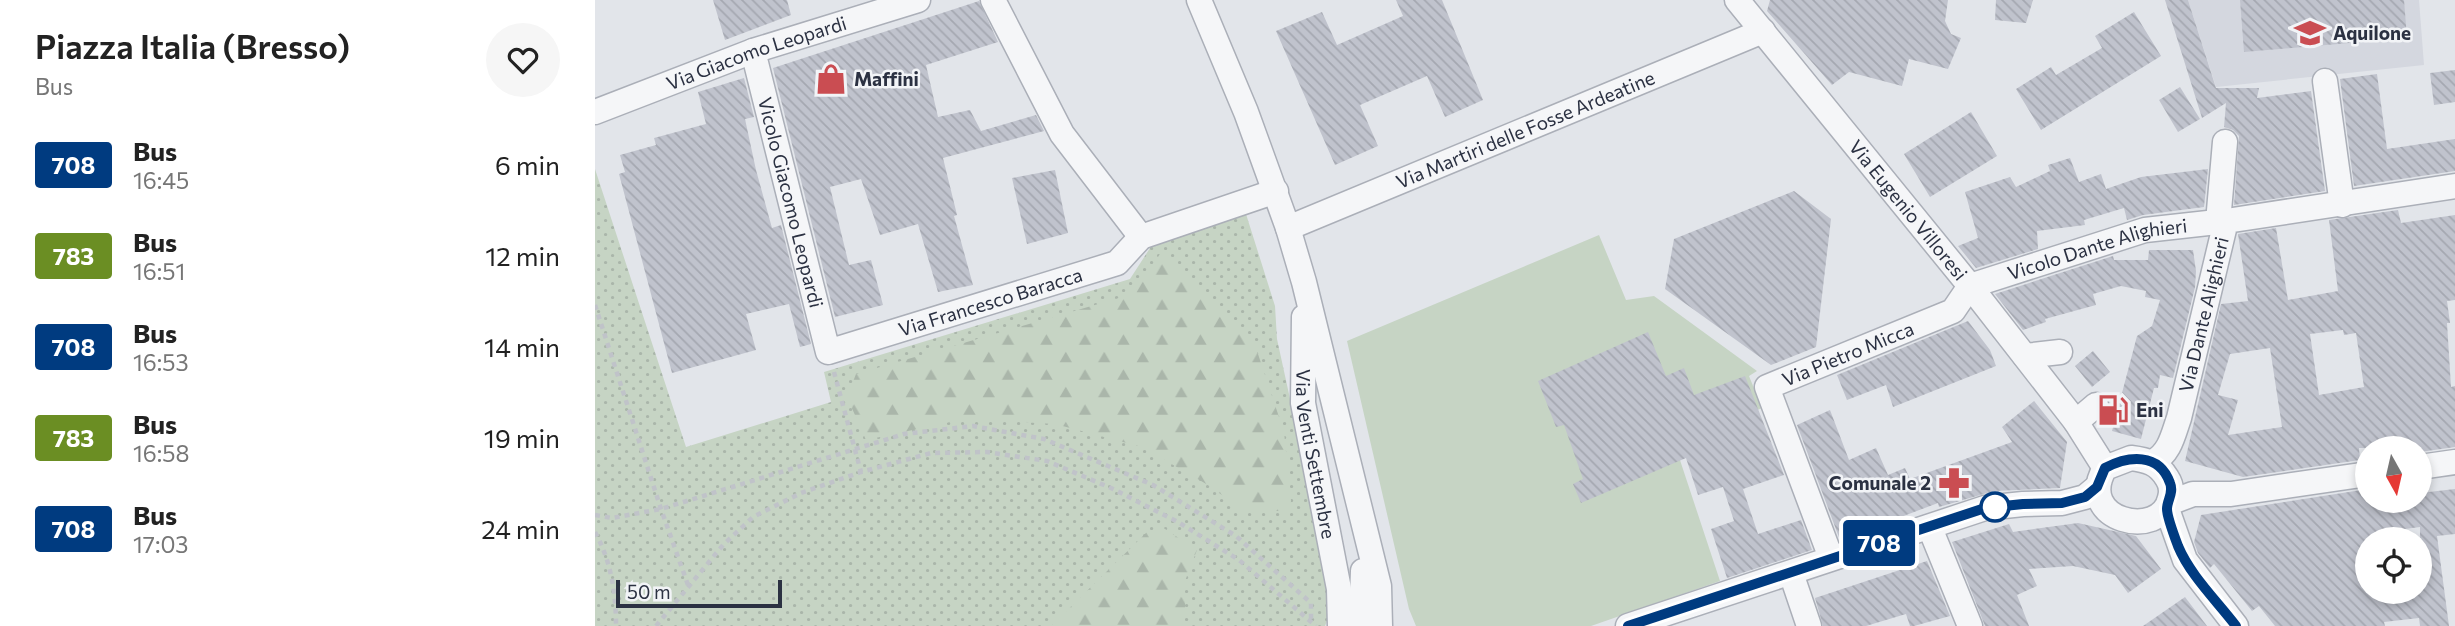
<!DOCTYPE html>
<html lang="it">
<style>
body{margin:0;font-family:Commissioner,sans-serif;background:#f6f6f6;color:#222;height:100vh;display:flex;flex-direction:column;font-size:26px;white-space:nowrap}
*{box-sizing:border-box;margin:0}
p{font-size:23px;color:#767676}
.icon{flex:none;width:38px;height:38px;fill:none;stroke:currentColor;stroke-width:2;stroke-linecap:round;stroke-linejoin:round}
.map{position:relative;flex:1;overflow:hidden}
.details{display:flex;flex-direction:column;background:#fff;width:595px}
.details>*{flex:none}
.badge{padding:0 14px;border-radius:5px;font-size:24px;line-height:46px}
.needle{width:46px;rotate:172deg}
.controls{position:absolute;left:1760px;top:436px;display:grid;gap:14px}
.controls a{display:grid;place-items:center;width:77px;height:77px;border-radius:50%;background:#fff;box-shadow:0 4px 10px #0003;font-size:35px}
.scale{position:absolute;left:21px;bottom:18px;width:166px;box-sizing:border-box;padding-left:7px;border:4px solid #2b3142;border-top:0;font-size:19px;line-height:24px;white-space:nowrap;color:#2b3142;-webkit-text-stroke:5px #f2f4f7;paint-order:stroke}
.map>.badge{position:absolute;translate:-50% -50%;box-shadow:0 0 0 4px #fff}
.round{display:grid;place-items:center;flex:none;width:74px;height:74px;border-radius:37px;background:#f6f6f6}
.head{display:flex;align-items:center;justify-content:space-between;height:119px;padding:0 35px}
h1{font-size:33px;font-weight:600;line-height:52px}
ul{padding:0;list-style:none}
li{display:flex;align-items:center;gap:21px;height:91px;padding:0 35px}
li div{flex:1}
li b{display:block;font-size:26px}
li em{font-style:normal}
li .badge{min-width:77px;font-weight:700;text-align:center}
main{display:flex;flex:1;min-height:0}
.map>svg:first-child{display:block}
</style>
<main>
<section class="details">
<div class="head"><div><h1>Piazza Italia (Bresso)</h1><p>Bus</p></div><a class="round"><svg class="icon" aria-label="heart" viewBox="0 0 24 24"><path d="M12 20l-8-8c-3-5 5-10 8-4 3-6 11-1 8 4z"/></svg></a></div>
<ul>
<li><span class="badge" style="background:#003b80;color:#fff">708</span><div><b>Bus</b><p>16:45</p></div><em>6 min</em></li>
<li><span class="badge" style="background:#6b8e23;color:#fff">783</span><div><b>Bus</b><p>16:51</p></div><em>12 min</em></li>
<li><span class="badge" style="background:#003b80;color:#fff">708</span><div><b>Bus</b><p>16:53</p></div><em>14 min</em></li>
<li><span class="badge" style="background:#6b8e23;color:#fff">783</span><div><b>Bus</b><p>16:58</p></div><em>19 min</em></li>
<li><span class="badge" style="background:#003b80;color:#fff">708</span><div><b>Bus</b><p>17:03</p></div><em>24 min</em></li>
</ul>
</section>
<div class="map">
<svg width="1860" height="626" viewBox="0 0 1860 626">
<defs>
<pattern id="green-dots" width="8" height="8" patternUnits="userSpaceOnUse" patternTransform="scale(1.75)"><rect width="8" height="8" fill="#c6d4c4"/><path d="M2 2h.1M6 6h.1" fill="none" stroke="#aab6aa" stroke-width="1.8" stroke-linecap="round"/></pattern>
<pattern id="forest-firs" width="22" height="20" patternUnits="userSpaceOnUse" patternTransform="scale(1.75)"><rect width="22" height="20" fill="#c6d4c4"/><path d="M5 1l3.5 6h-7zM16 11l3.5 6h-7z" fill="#aab6aa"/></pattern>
<pattern id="building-back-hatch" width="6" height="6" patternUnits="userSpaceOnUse" patternTransform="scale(1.75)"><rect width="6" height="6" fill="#c0c3cd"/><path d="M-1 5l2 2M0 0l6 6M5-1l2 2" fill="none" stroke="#a5a8b1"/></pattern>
</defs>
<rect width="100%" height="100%" fill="#e2e5ea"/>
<path fill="#d4d7df" d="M1593,0H1824L1829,65L1621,87Z"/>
<path fill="url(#green-dots)" d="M0,169L91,447L236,402L229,372L535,279L557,245L651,214L680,306L682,339L734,578L737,608L730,626H0Z"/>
<g fill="url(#forest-firs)">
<path d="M565,254L659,342L689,432L697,511H649L613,485L547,447L460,424L369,419L271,440L252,397L261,374L538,294Z"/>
<path d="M567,527L602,550L590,581V626H456L552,532Z"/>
</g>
<path fill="#c6d4c4" d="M1004,235L1031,300L1059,296L1162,371L1154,376L1167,408L1080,445L1125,581L996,626H821L814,609L752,341Z"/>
<g fill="url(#building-back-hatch)" fill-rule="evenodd">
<path d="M118,0H192L196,15L130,40Z"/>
<path d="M801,0H847L888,100L850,117L832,76L765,105L783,146L740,165L681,31L727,12L742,45L808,16Z"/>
<path d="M1175,0H1353L1350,21L1356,34L1366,38L1353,69L1314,59L1307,86L1254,72L1237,85L1172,11Z"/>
<path d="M1401,0H1438L1431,23L1400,20Z"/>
<path d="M1570,0H1593L1621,88H1664L1662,98L1716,91L1730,191L1639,205L1644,136L1638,130L1629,127L1631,103L1607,118Z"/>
<path d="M1645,0H1809L1812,38L1649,52Z"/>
<path d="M384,1L403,42L331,65L343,117L375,110L386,131L441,115L449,131L348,158L362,215L359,216L378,285L343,292L323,224L285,235L266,179L235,187L254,265L276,260L288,305L240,317L178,68Z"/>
<path d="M1539,12L1566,56L1446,130L1421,89L1456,67L1461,75L1507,48L1500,36Z"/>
<path d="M1860,70V102L1839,105L1835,73Z"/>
<path d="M1782,74L1792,149L1860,139V171L1759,186L1745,79Z"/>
<path d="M149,78L159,117L150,119L161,170L177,228L186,225L216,344L205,347L194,304L151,314L161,350L77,373L24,174L30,172L25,155L61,145L59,138L111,124L103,92Z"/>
<path d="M1585,87L1605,119L1583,132L1564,100Z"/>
<path d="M1376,112L1402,156L1335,197L1309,154Z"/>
<path d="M1475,158L1484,182L1506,174L1511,189L1546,177L1613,169L1609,207L1548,215L1532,220L1529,208L1489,220L1490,225L1442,231L1443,249L1381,268L1363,246L1383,238L1370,192L1415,177L1421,187L1455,171L1453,165Z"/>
<path d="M460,170L473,233L432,244L417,178Z"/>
<path d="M1199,191L1236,219L1221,347L1176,365L1070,289L1079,239Z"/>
<path d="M1803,210L1806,223L1860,215V300L1852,301L1855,323H1852L1856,387L1860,386V447L1825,452V448H1764L1765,460L1648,477L1590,461L1626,304L1653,301L1643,234L1681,228L1693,300L1743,291L1734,220ZM1748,330L1749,335L1761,333L1769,387L1724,395L1715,334ZM1675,348L1687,427L1633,435L1643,400L1623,395L1635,354Z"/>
<path d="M1554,250H1598L1601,271L1600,287L1578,378L1565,375L1563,388H1559L1546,439L1517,431L1542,336L1557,326L1565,300L1550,297L1551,291L1526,286L1498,294L1501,305L1450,319L1451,322L1428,330L1400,294L1518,256L1519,260H1553Z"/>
<path d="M1373,321L1395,350L1401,366L1298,407L1291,385L1252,400L1242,375Z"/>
<path d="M1053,332L1071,376L1089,368L1099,395L1150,376L1189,475L1148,489L1163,534L1206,520L1217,550L1132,578L1116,529L1139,521L1128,487L1103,495L1091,458L986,503L978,484L988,479L969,425L961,427L943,381Z"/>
<path d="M1498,351L1515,372L1497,387L1480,366Z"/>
<path d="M1439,401L1472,442L1465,488L1399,491L1344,507L1343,503L1245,540L1202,425L1235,410L1254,460L1281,448L1293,475L1310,468L1315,479L1417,442L1407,427Z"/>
<path d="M1773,489V500H1825V493L1860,489V534L1842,536L1854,626H1825L1824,618L1789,622L1790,626H1680L1664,606L1657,611L1619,564L1615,568L1603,553L1599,542L1606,515ZM1825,527V592H1773V539H1780L1779,533Z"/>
<path d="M1483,523L1541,536L1566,569L1533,593L1520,575L1478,566L1434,569L1442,586L1422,595L1434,626H1390L1357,542L1414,524L1418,532Z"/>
<path d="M1332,561L1355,616L1319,626H1315L1311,614L1271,626H1228L1220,598Z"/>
<path d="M1590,597L1612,626H1548Z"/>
</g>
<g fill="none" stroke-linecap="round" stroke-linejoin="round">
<defs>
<g id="minor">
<path d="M398,0L467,134L546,237"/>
<path d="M604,0L651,112L693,228L709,282L784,586L785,626"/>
<path id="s1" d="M1142,0L1375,286L1481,422L1510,468"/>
<path id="s2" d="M158,51L233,352L522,263L546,237L681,191"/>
<path d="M1730,81L1747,205"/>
<path id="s3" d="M0,112L158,51L323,0"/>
<path d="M1623,222L1630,142"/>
<path id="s4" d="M693,228L1168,31"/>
<path id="s5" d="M1375,286L1550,230L1631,221"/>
<path id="s6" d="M709,317L708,403L744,589L745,626"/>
<path d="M1430,356L1465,352"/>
<path d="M1481,422L1501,405"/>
<path d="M1536,458C1552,460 1563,463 1572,478C1576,484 1577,491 1575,498C1566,541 1479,521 1510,468Z"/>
<path id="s7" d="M1558,462C1575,453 1578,435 1584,418L1631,221L1860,186"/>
<path d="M1825,467L1860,462"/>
<path d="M1574,503L1598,494H1636L1773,474"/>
<path d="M1572,509L1590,560L1641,626"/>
<path d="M1335,528L1375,626"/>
<path id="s8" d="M1236,558L1172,387L1358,311L1375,286"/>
<path d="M1196,573L1214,626"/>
<path d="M766,626L768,571"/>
<path d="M1033,626L1390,508L1428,504L1467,503L1490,497L1502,487"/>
</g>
</defs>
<use href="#minor" stroke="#abafb8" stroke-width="27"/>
<g stroke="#c0c3c9" stroke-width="4.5" stroke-dasharray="5 5" stroke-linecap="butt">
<path d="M0,305L66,509L93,585"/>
<path d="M239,372L266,472"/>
<path d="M0,515L17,518L66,509L309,434L378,426L449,439L558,485L641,536L716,603V621"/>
<path d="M0,532C16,561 21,593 21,626"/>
<path d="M61,626L128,545L158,517L206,493L266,472L336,453L392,452L452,461L516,488L583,522L644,560L721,626"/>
</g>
<use href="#minor" stroke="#f5f6f8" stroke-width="24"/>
</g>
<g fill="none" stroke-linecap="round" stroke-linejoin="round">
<defs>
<path id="line" d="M1033,626L1390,508L1428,504L1467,503L1490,497L1502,487L1510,468C1533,456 1564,452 1575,483C1579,493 1572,500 1572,509C1572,517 1580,538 1583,546C1595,575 1622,601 1641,626"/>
</defs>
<use href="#line" stroke="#fff" stroke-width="16"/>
<use href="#line" stroke="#003b80" stroke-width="10"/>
</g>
<defs>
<symbol id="school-bare" viewBox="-9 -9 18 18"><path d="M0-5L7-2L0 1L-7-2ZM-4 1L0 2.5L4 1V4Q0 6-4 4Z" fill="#ca4d52" stroke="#f2f4f7" stroke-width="2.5" paint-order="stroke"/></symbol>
<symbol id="shop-bare" viewBox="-9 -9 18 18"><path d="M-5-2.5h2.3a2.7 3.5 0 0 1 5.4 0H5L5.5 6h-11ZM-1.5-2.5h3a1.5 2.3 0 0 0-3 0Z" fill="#ca4d52" stroke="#f2f4f7" stroke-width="2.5" paint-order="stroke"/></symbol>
<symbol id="fuel-bare" viewBox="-9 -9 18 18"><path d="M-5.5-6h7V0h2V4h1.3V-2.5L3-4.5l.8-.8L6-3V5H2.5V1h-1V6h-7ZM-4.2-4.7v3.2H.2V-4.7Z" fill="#ca4d52" stroke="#f2f4f7" stroke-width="2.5" paint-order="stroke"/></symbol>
<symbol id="pharmacy-bare" viewBox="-9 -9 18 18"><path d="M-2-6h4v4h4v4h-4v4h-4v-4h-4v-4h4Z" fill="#ca4d52" stroke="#f2f4f7" stroke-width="2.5" paint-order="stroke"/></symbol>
</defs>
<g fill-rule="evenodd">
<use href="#school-bare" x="1693" y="11" width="44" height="44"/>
<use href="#shop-bare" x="214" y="57" width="44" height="44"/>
<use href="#fuel-bare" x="1496" y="388" width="44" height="44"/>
<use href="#pharmacy-bare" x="1337" y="461" width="44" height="44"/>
</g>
<circle fill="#fff" stroke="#003b80" stroke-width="3.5" cx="1400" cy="507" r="14"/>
<g text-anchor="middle" stroke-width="5" stroke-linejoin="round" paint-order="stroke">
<g font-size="19" font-weight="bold" fill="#2b3142" stroke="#f2f4f7" text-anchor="start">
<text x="1738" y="40">Aquilone</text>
<text x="259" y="86">Maffini</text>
<text x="1541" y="417">Eni</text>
<text x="1336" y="490" text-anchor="end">Comunale 2</text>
</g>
<g font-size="19" fill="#2b3142" stroke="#f2f4f7">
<text dy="7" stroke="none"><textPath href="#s3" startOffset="172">Via Giacomo Leopardi</textPath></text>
<text dy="7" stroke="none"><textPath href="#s4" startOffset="257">Via Martiri delle Fosse Ardeatine</textPath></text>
<text dy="7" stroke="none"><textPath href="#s2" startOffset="156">Vicolo Giacomo Leopardi</textPath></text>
<text dy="7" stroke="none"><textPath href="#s1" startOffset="271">Via Eugenio Villoresi</textPath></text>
<text dy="7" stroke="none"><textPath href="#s5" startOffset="133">Vicolo Dante Alighieri</textPath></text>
<text dy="7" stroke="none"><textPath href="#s2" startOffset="480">Via Francesco Baracca</textPath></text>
<text dy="7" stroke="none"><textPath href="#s7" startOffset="159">Via Dante Alighieri</textPath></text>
<text dy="7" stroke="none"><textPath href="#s8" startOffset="270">Via Pietro Micca</textPath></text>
<text dy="7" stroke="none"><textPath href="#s6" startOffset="138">Via Venti Settembre</textPath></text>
</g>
</g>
</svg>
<div class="controls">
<a><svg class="needle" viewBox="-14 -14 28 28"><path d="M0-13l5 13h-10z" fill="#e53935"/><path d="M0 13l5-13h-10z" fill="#767676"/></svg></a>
<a><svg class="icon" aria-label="locate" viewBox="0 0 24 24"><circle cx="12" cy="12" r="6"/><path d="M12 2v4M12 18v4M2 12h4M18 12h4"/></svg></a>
</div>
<div class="scale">50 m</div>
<b class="badge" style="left:1284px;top:543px;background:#003b80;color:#fff">708</b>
</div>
</main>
